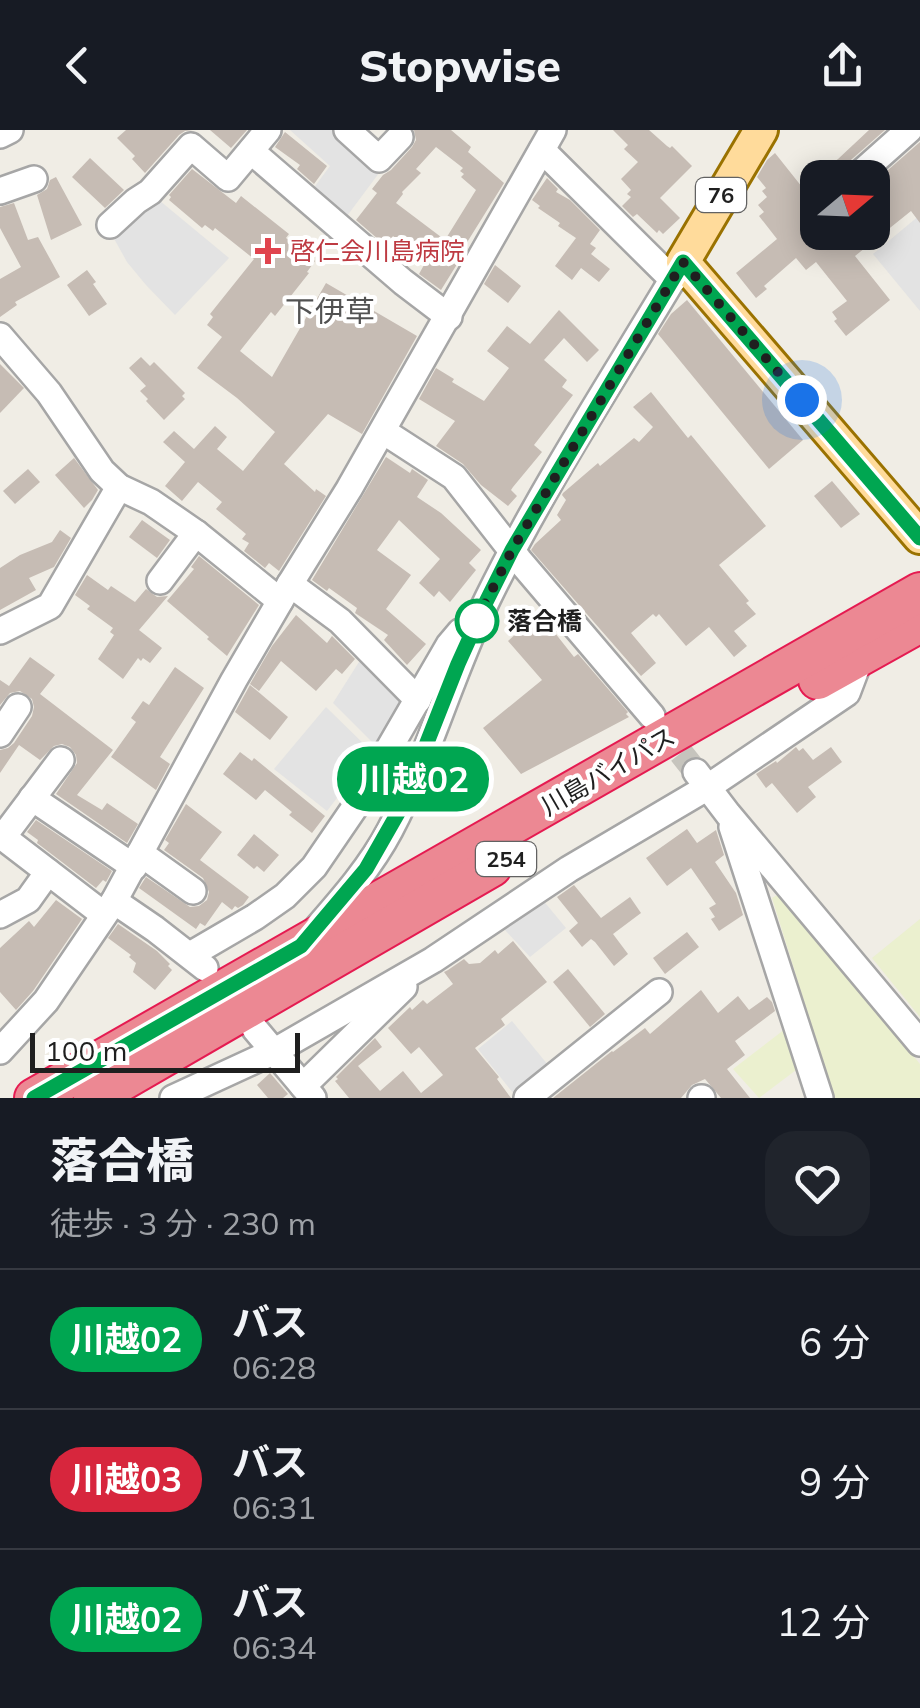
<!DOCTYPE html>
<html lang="ja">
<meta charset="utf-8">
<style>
body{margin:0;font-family:Mulish,"Noto Sans JP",sans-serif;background:#20242c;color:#f1f3f6;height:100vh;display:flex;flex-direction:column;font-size:38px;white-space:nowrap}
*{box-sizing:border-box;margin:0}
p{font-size:32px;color:#9ea1a6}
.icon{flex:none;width:55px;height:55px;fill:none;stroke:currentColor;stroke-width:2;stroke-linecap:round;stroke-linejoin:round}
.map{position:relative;height:968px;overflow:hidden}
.drawer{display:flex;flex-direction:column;background:#171b24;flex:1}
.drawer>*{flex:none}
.badge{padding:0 20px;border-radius:32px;font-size:35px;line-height:65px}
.needle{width:65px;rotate:71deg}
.tools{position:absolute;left:800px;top:30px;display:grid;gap:20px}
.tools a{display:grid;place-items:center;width:90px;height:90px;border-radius:20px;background:#171b24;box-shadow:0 5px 25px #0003;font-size:50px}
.scale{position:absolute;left:30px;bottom:25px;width:270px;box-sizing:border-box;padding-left:10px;border:5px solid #1f1f1f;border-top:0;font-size:28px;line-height:35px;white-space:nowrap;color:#1f1f1f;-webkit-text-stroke:8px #fff;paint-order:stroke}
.you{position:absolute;width:50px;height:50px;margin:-25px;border:8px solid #fff;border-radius:50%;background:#1a73e8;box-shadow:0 0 0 15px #1a73e833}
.map>.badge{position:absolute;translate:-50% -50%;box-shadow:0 0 0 5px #fff}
.round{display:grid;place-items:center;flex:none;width:105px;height:105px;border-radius:30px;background:#20242c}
.head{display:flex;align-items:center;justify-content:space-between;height:170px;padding:0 50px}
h1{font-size:48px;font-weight:800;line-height:75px}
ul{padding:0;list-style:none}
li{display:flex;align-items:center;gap:30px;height:140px;padding:0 50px;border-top:2px solid #363941}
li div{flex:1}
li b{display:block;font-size:38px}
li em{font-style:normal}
li .badge{min-width:110px;font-weight:700;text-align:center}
header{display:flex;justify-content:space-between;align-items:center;height:130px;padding:0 50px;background:#171b24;font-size:45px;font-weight:800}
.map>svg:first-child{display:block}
</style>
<header><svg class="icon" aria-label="back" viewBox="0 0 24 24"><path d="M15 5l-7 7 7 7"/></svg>Stopwise<svg class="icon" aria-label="share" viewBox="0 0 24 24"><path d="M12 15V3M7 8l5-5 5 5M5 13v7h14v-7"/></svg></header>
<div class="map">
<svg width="920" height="968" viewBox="0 0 920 968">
<rect width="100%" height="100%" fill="#f0ede5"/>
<g fill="#ebf0cf">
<path d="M779,764L920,934V968H834L772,768Z"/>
<path d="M920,789V887L872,828Z"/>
<path d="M785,899L800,937L759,968L733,939Z"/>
</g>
<g fill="#e3e3e3">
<path d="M290,0H341L382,39L344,90L310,63L330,36Z"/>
<path d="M154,66L229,128L175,185L146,155L127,132L112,105Z"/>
<path d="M920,85V181L873,124Z"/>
<path d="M364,524L403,570L375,615L333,573Z"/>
<path d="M326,577L372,622L327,681L274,639Z"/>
<path d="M542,769L566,798L530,827L504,799Z"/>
<path d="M512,891L553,941L517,968L478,919Z"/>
</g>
<g fill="#c6bcb4" fill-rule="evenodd">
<path d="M126,0H193L185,1L179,5L145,43L132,29L135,26L117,8Z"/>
<path d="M210,0H247L231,18Z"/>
<path d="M414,0H451L471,17L468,22L504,53L461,122L464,123L441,160L419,144L424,135L419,126L393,106L386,116L356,90L377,63L372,59L383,45L391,40L412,17L416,10ZM436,17L463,38L460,41L464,44L461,47L476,60L445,110L396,73L403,64L402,62L421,43L416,39Z"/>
<path d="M613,0H649L667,16L670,18L672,16L692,36L660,68L680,88L663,104L659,100L657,103L637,84L633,87L622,76L631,67L627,64L631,60L621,49L638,32L624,19L628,15Z"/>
<path d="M869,0H885L844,36L839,48H818V102H872V54L920,12V93L911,81L855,126L890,170L846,206L834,191L837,189L832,182L847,171L816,132L806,140L796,128L764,156L767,159L756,168L736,143L777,109L759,86L764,82L758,75L767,67L762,61L766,58L757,47L767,30L775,23L802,57L838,29Z"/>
<path d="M285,2L327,36L314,54L297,39L300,35L275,17Z"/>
<path d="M90,28L124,60L105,78L72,47Z"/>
<path d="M192,39L236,73L241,66L289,104L286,108L315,131L307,142L309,143L275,186L271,182L240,221L272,247L326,153L417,206L362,304L328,284L284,334L315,362L316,359L326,366L279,441L269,433L265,438L244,421L249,413L242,409L246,404L216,379L222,372L198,352L182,371L165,356L185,332L163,312L174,301L194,319L215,296L227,307L217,319L243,341L275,302L237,268L197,238L222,207L207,195L213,187L210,184L254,129L215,98L213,101L205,95L202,98L169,70L171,67L169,65Z"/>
<path d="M56,47L82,95L51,110L37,65L47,59L50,50Z"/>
<path d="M547,48L558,59L556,62L570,70L600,100L590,114L596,118L591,124L610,139L599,152L581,138L572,150L555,136L576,108L558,96L560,93L538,78L540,76L532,70Z"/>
<path d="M14,73L28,110L38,107L60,147L15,172L17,175L0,187V149L21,137L0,98V77Z"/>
<path d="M495,135L521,156L508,173L484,154Z"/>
<path d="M87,140L96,152L93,154L107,174L89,186L67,155Z"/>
<path d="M687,170L803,310L769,339L658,204L671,184Z"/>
<path d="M559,180L599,220L587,232L564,208L544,230L567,250L562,257L573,265L534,315L542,322L513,357L511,360L517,366L508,376L481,355L463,334L436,316L455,291L419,269L436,238L454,249L452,252L484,271L509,238L487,221L507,196L530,214Z"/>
<path d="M141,227L150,236L154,232L185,263L182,266L185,269L164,290L146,271L148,269L140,261L146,256L129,238Z"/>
<path d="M0,234L24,258L0,283Z"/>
<path d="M651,262L688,308L691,305L766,396L719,435L749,471L746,473L756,484L734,501L747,516L734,527L709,497L686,516L659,484L656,487L653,484L631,503L656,533L641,546L531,420L535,414L561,390L557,385L566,370L562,365L563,363L598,333L600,336L634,308L639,312L653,297L633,277Z"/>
<path d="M386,327L410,343L412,339L428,350L417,367L441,383L481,420L469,433L476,440L450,472L439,461L434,467L419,453L440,429L399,390L377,420L411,445L386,479L426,514L407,535L384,510L388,505L355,483L357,478L329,458L327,461L312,450Z"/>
<path d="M74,328L98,360L92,370L84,378L55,345Z"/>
<path d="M28,339L40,352L15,374L3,361Z"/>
<path d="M832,351L860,384L841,398L814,366Z"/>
<path d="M142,390L170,410L157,428L129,407Z"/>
<path d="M60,400L71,408L54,437L29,448L36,460L0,480V438L20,425L52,412Z"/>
<path d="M199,426L259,475L227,526L207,509L209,507L167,471L194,439L191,437Z"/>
<path d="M87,445L108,460L111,456L135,472L146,459L157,467L168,466L139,500L162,518L150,533L143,528L141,531L138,528L123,549L98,529L114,505L110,502L113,498L87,479L90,476L75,465Z"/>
<path d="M541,481L558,500L555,503L574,527L578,524L628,582L626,584L629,587L521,644L483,598L542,550L508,511Z"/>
<path d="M296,485L327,513L332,506L355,529L342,544L336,539L316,561L281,531L259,561L250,554L272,516Z"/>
<path d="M30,527L55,545L40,564L113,620L77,665L102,680L107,673L138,694L127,713L56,664L77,633L76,625L70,617L62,614L54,616L40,630L19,615L0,643V620L8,618L14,613L32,586L34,577L32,569L20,561L10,563L0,575V550L9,556Z"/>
<path d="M175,537L204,558L160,627L170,634L156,660L111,627L136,592L131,588L143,571L149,575Z"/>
<path d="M250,555L288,587L270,610L235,582Z"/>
<path d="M796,617L799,621L803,618L813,630L831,617L842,632L808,657L816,667L797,683L772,653L766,658L756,644L776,631L777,633Z"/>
<path d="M240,622L252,631L254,628L325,686L312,703L289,685L292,682L265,660L256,670L223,644Z"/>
<path d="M469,636L485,654L465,672L449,654Z"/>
<path d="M186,674L222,702L200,730L249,767L243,775L238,778L235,776L232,780L222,772L205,796L200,793L196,799L139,758L146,747L190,777L199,776L207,770L209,762L203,748L164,720L169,713L165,710Z"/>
<path d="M36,690L112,741L106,752L103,750L96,758L37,713L38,710L27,702Z"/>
<path d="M687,699L697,713L716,700L724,725L715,732L736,763L743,785L719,801L711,789L715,787L709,778L716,774L691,738L667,756L646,728Z"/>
<path d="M254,704L279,725L264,742L257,736L254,739L237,725Z"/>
<path d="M574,755L601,788L630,767L641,783L613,804L628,824L614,836L595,812L591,809L582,817L569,801L578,793L557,767Z"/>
<path d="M56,770L82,789L33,861L16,880L0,862V818L29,791L34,797Z"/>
<path d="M118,794L157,821L170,834L168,836L172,840L155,860L133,842L136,833L129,827L131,825L108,808Z"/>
<path d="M687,802L699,817L665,844L653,828Z"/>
<path d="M513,811L547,852L501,889L505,895L475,918L499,947L497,949L511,968H349L335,951L338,949L336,947L375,908L382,917L358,936L380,961L403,941L421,963L443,945L419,917L411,924L388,898L410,877L412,880L423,870L427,874L453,854L444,842L448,840L464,829L469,834L480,833L495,820L498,824Z"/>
<path d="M568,839L605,884L590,897L553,852Z"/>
<path d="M701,860L718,883L738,866L749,880L767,867L772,872L775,881L735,911L745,925L727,939L750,968H721L705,949L692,955L681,968H553L612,921L613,922L645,898L650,904Z"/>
<path d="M270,943L288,964L283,968H268L257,955Z"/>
</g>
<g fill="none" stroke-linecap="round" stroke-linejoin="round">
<path stroke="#c6c4bd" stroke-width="25" stroke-dasharray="25 12" stroke-linecap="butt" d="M658,594L696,642"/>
<defs>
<g id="minor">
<path d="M347,0L379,29L400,7"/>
<path d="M0,5L10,0"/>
<path d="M542,20L673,150"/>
<path d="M251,21L403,152L449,187"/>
<path d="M855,48L909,0"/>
<path d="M0,61L34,49"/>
<path d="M110,95L136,71L150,62L191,16L228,48L268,0"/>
<path d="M0,206L49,263L102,341L119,357L151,372L196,403L280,471"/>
<path d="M383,301L454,347L519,430L652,586"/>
<path d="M160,451L196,403"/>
<path d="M290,454L340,491L418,570"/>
<path d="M0,501L50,476L119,357"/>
<path d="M0,604L18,577"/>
<path d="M696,642L728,684L920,913"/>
<path d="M32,668L134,737"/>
<path d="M732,697L820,968"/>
<path d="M0,705L103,784"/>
<path d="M3,707L61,630"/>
<path d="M140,723L193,761"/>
<path d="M114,771L155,799L205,838"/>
<path d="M0,785L28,770L48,742"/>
<path d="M317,798C344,767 371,736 390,700C429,626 451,543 488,468C545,352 617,243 683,132"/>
<path d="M190,825L255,787L285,766L314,737L355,677L449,515L460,502"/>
<path d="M255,899L313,968"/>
<path d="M0,921L46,871L114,771L234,550L290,454L349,359L553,0"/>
<path d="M303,956L404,857"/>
<path d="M173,968L275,921L433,830L569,739L708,657L847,563L861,526"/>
<path d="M527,968L659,862"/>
<path d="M701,968H702"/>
</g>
<path id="major" d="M761,0L683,132L920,407"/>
<g id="highway">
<path d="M818,550L920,493"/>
<path d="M34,968L920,462"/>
<path d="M93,968L492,737"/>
</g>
</defs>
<use href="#minor" stroke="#a6a6a6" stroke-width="30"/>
<use href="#major" stroke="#9a7200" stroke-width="38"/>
<use href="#highway" stroke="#e51b51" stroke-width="42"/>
<use href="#minor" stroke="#fff" stroke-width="25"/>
<use href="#major" stroke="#ffdb9b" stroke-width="32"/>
<use href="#highway" stroke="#ec8893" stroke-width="38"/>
</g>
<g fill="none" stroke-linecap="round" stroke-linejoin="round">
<defs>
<path id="line" d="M34,968L301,816L366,739L402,676L458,534L486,472L512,420L683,132L920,408"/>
</defs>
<use href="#line" stroke="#fff" stroke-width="22"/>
<use href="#line" stroke="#00a651" stroke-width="15"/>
<path stroke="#1f1f1f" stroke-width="10" stroke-dasharray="0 18" d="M477,491L468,494L486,472L512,420L683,132L802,270"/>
</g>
<path fill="#e0444e" stroke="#fff" stroke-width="4" d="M263 106h10v10h10v10h-10v10h-10v-10h-10v-10h10z"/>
<circle fill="#fff" stroke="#00a651" stroke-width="5" cx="477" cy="491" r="20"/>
<g text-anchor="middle" stroke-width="8" stroke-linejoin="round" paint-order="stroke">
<g fill="#fff" stroke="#626262" stroke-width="2.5">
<rect x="696" y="48" width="50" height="34" rx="8"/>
<rect x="476" y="712" width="60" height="34" rx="8"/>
</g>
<g font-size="22" font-weight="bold" fill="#1f1f1f">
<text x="721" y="73">76</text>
<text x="506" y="737">254</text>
</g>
<g font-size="25" fill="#be3a42" stroke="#fff" text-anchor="start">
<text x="290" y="130">啓仁会川島病院</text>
</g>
<g font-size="25" font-weight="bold" fill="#1f1f1f" stroke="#fff" text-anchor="start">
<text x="507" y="500">落合橋</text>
</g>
<g font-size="25" fill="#1f1f1f" stroke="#fff">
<text transform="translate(608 641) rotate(-30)" y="9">川島バイパス</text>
</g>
<g font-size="30" fill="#525252" stroke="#fff">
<text x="330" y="192">下伊草</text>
</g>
</g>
</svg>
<div class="tools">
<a><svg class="needle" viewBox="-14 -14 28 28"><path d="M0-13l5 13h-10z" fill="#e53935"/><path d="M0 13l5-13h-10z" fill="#9ea1a6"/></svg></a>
</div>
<div class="scale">100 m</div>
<div class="you" style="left:802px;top:270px"></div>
<b class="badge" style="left:413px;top:649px;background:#00a651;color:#fff">川越02</b>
</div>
<section class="drawer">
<div class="head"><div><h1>落合橋</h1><p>徒歩 · 3 分 · 230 m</p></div><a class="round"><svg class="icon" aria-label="heart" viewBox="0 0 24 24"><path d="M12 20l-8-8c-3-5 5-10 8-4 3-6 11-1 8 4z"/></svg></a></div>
<ul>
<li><span class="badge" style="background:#00a651;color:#fff">川越02</span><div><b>バス</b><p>06:28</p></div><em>6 分</em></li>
<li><span class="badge" style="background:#d7263d;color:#fff">川越03</span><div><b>バス</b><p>06:31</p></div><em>9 分</em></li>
<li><span class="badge" style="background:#00a651;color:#fff">川越02</span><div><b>バス</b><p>06:34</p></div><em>12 分</em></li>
</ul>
</section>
